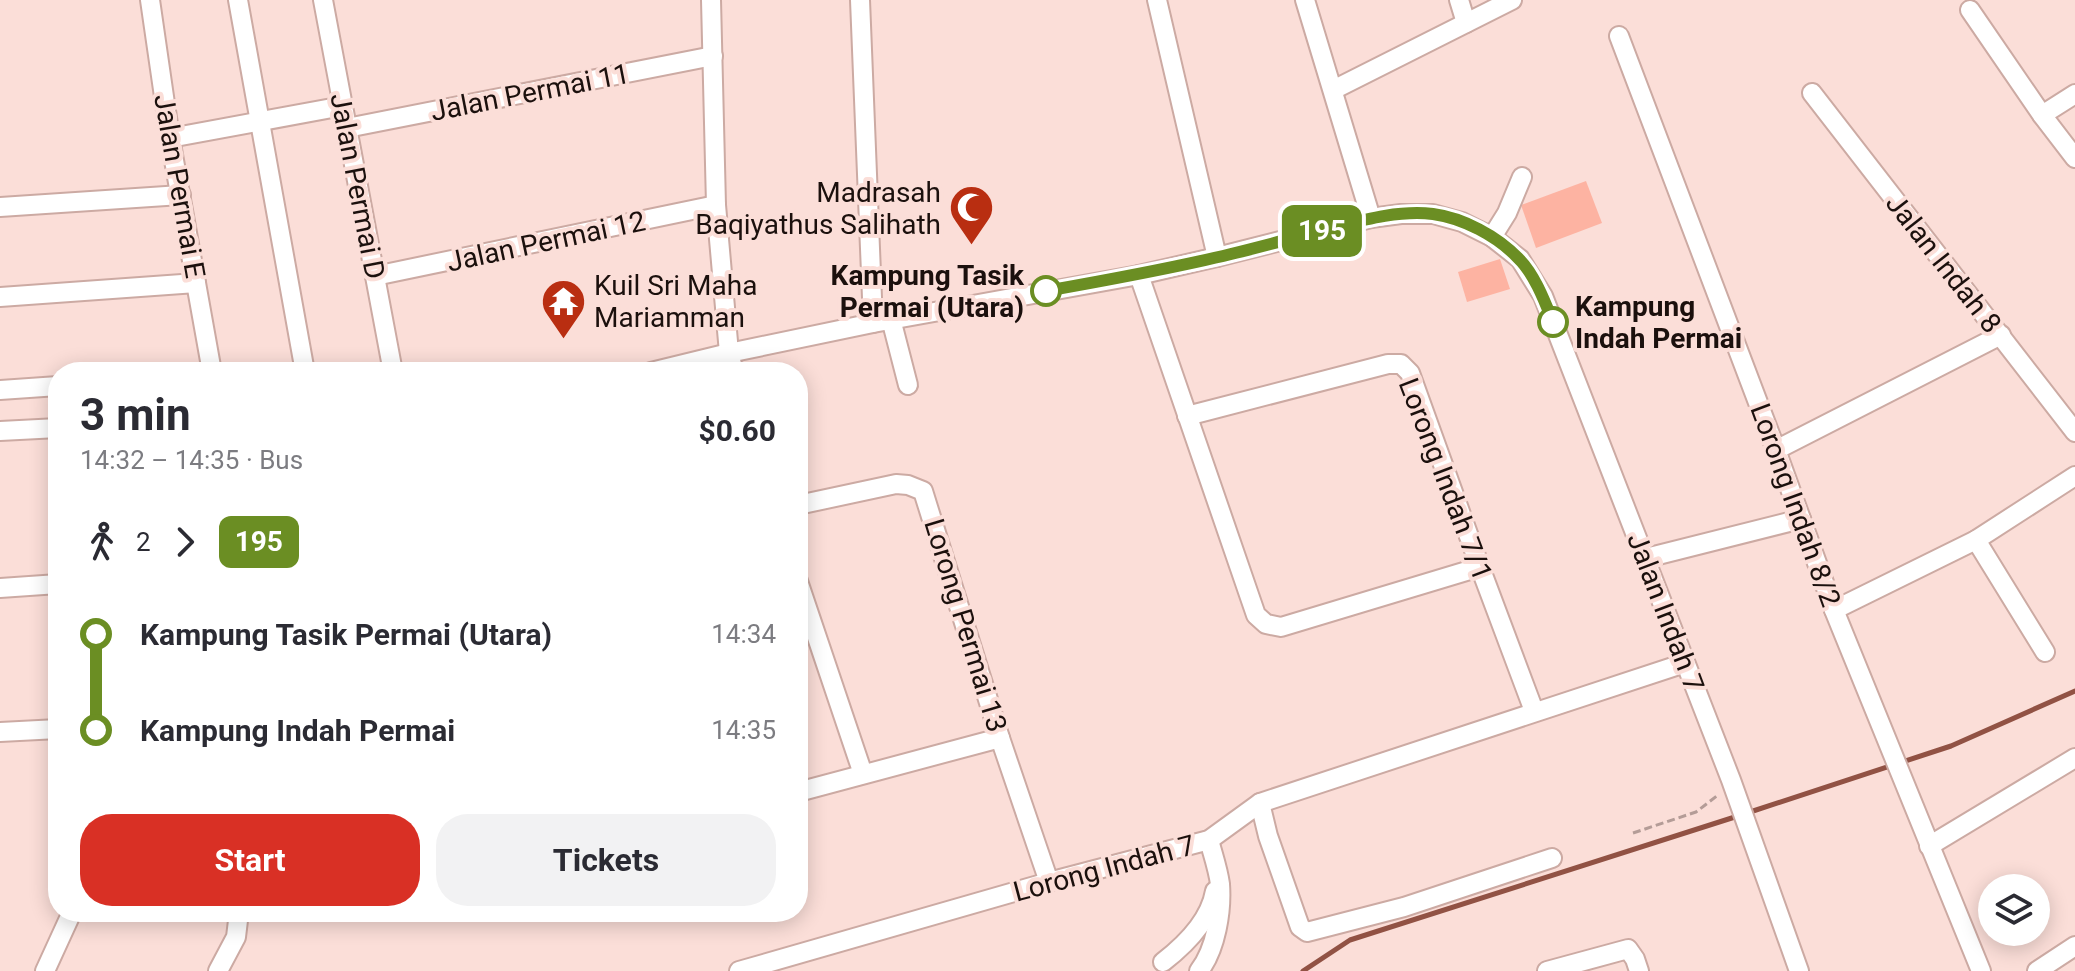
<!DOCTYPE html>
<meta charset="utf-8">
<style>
body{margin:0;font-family:Roboto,sans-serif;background:#f2f2f3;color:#2b2b33;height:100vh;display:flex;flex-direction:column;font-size:30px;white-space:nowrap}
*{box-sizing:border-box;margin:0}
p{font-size:26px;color:#7c7c81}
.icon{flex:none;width:44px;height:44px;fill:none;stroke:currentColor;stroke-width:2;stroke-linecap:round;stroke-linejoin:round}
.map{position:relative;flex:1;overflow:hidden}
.details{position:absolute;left:48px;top:362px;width:760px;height:560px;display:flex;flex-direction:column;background:#fff;border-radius:32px;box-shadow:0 4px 20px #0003}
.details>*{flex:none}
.badge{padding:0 16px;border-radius:12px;font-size:28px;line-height:52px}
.buttons{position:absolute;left:1978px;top:874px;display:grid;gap:16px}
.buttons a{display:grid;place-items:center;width:72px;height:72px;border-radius:50%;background:#fff;box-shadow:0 4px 20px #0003;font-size:40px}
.map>.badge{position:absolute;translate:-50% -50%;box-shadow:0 0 0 4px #fff}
.legs{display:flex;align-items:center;gap:12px;height:88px;padding:0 32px;font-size:26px}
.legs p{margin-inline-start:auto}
.overview{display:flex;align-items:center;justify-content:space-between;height:136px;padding:0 32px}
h1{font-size:44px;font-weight:700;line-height:60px}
.button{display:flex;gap:16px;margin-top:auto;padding:16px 32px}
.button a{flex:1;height:92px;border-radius:32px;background:#d93025;color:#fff;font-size:32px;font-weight:700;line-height:92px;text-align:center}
.button a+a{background:#f2f2f3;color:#2b2b33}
ul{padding:0 32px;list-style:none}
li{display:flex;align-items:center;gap:28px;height:96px;font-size:30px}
li i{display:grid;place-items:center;width:12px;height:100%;margin:0 10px;background:currentColor}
li i::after{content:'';width:20px;height:20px;margin:-10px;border:6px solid;border-radius:50%;background:#fff}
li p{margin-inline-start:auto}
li:first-child i{background:linear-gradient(#0000 50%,currentColor 0)}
li:last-child i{background:linear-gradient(currentColor 50%,#0000 0)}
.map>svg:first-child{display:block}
</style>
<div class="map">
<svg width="2075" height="971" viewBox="0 0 2075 971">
<rect width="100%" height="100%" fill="#fbded8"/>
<g fill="#fdb3a2">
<path d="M1586,181L1602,223L1536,248L1521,205Z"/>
<path d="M1500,259L1510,289L1467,302L1458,272Z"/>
</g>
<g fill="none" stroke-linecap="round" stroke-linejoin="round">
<g stroke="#915244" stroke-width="5">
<path d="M1747,813L1951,746L2075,691"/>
<path d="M1303,971L1350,940L1738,816"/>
</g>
<defs>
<g id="minor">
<path d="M150,0L170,138L212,372"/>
<path d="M238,0L305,372"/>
<path d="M323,0L393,372"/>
<path d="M711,0L716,205L729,353L734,372"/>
<path d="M860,0L873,323"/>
<path d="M1157,0L1217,257"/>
<path d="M1305,0L1371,218"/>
<path d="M1459,0L1466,23"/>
<path d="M1970,10L2042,115L2075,158"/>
<path d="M1619,36L1776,450L1834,610L1981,971"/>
<path d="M1333,90L1512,0"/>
<path d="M1812,93L2075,432"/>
<path d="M2042,115L2075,94"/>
<path d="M347,128L713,56"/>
<path d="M170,138L343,106"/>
<path d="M0,207L181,195"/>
<path d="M1492,237L1507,213L1522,177"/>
<path d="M1139,275L1256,615L1266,624L1281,627L1480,567"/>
<path d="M375,276L716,205"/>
<path d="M0,297L196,283"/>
<path d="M891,319L908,385"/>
<path d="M651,372L729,353L873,323L1139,275L1217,257L1371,218L1401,214H1433L1462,222L1492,237L1520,259L1543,296L1731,780L1799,971"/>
<path d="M0,390L58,386"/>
<path d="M1187,416L1388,364H1401L1410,373L1480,567L1534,711"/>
<path d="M0,431L58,428"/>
<path d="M1776,450L2001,335"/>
<path d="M798,505L896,484L908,485L923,491L1000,738L1049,882"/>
<path d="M1976,540L2045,652"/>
<path d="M1646,558L1801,519"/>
<path d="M798,581L863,774"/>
<path d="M0,588L58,584"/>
<path d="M1834,610L1976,540L2075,476"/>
<path d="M0,732L58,729"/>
<path d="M798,792L1000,738"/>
<path d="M1260,803L1268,836L1300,927L1307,932L1404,907L1552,858"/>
<path d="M1929,846L2075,758"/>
<path d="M1163,962C1185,945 1210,920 1215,891"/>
<path d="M45,971L72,912"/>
<path d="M218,971L236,937L239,912"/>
<path d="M739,971L1049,882L1209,840L1260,803L1685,663"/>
<path d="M1199,971C1216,949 1222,911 1220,884C1218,869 1213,855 1209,840"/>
<path d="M1547,971L1628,949L1635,959L1639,971"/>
<path d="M2037,971L2075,946"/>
</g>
</defs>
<use href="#minor" stroke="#ccaaa3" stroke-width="22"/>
<path stroke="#b49c97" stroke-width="3" stroke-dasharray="8 4" stroke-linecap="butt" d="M1633,833L1696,812L1718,795"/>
<use href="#minor" stroke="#fff" stroke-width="18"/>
</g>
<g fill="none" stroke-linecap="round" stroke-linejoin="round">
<defs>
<path id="line-1" d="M1046,291C1108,280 1170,269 1231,254C1264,246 1297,237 1331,228C1363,220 1399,210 1433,214C1463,218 1497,236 1518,258C1534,273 1545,302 1553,322"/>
</defs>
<use href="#line-1" stroke="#fff" stroke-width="18"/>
<use href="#line-1" stroke="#6b8e23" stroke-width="12"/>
</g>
<defs>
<symbol id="mosque-pin" viewBox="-11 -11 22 30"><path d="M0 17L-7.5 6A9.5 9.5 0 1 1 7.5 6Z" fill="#b92e11" stroke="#fbded8"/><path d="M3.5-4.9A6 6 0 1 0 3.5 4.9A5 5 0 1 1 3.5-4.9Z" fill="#fff"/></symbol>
<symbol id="temple-pin" viewBox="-11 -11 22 30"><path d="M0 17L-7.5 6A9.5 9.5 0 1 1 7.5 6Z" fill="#b92e11" stroke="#fbded8"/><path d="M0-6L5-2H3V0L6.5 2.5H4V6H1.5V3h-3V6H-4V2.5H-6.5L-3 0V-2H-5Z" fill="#fff"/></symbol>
</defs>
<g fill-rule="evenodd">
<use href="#mosque-pin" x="946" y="182" width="51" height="69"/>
<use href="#temple-pin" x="538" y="276" width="51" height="69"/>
</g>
<g fill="#fff" stroke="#6b8e23" stroke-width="4">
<circle cx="1046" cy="291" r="14"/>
<circle cx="1553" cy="322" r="14"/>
</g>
<g text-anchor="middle" stroke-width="8" stroke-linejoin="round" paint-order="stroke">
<g font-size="28" fill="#1b100d" stroke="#fbded8">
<text transform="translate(530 92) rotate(-11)" y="10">Jalan Permai 11</text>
<text transform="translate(180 186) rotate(80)" y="10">Jalan Permai E</text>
<text transform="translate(358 186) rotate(79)" y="10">Jalan Permai D</text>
<text transform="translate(546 241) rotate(-12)" y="10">Jalan Permai 12</text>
<text transform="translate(1944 263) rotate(52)" y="10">Jalan Indah 8</text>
<text transform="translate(1446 479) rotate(69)" y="10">Lorong Indah 7/1</text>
<text transform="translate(1796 505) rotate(70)" y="10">Lorong Indah 8/2</text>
<text transform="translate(1666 612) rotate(69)" y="10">Jalan Indah 7</text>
<text transform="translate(966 625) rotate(73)" y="10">Lorong Permai 13</text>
<text transform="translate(1104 868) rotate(-15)" y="10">Lorong Indah 7</text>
</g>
<g font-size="28" fill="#1b100d" stroke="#fbded8" text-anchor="end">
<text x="941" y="202">Madrasah<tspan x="941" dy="32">Baqiyathus Salihath</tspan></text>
<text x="594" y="295" text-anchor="start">Kuil Sri Maha<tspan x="594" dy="32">Mariamman</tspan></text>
</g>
<g font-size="28" font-weight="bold" fill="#1b100d" stroke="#fbded8" text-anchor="end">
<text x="1024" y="285">Kampung Tasik<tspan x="1024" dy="32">Permai (Utara)</tspan></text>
<text x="1575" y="316" text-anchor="start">Kampung<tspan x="1575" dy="32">Indah Permai</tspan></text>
</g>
</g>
</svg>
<div class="buttons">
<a><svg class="icon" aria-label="layers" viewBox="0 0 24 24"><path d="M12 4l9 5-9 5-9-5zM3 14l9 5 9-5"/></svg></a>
</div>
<b class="badge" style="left:1322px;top:231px;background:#6b8e23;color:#fff">195</b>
<section class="details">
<div class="overview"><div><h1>3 min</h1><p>14:32 – 14:35 · Bus</p></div><b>$0.60</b></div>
<div class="legs"><svg class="icon" aria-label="walk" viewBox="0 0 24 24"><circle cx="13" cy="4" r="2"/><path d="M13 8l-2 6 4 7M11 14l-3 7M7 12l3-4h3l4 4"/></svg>2<svg class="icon" aria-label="forward" viewBox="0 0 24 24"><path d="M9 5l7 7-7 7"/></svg><b class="badge" style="background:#6b8e23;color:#fff">195</b></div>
<ul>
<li><i style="color:#6b8e23"></i><b>Kampung Tasik Permai (Utara)</b><p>14:34</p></li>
<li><i style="color:#6b8e23"></i><b>Kampung Indah Permai</b><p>14:35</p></li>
</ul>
<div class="button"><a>Start</a><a>Tickets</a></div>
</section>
</div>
